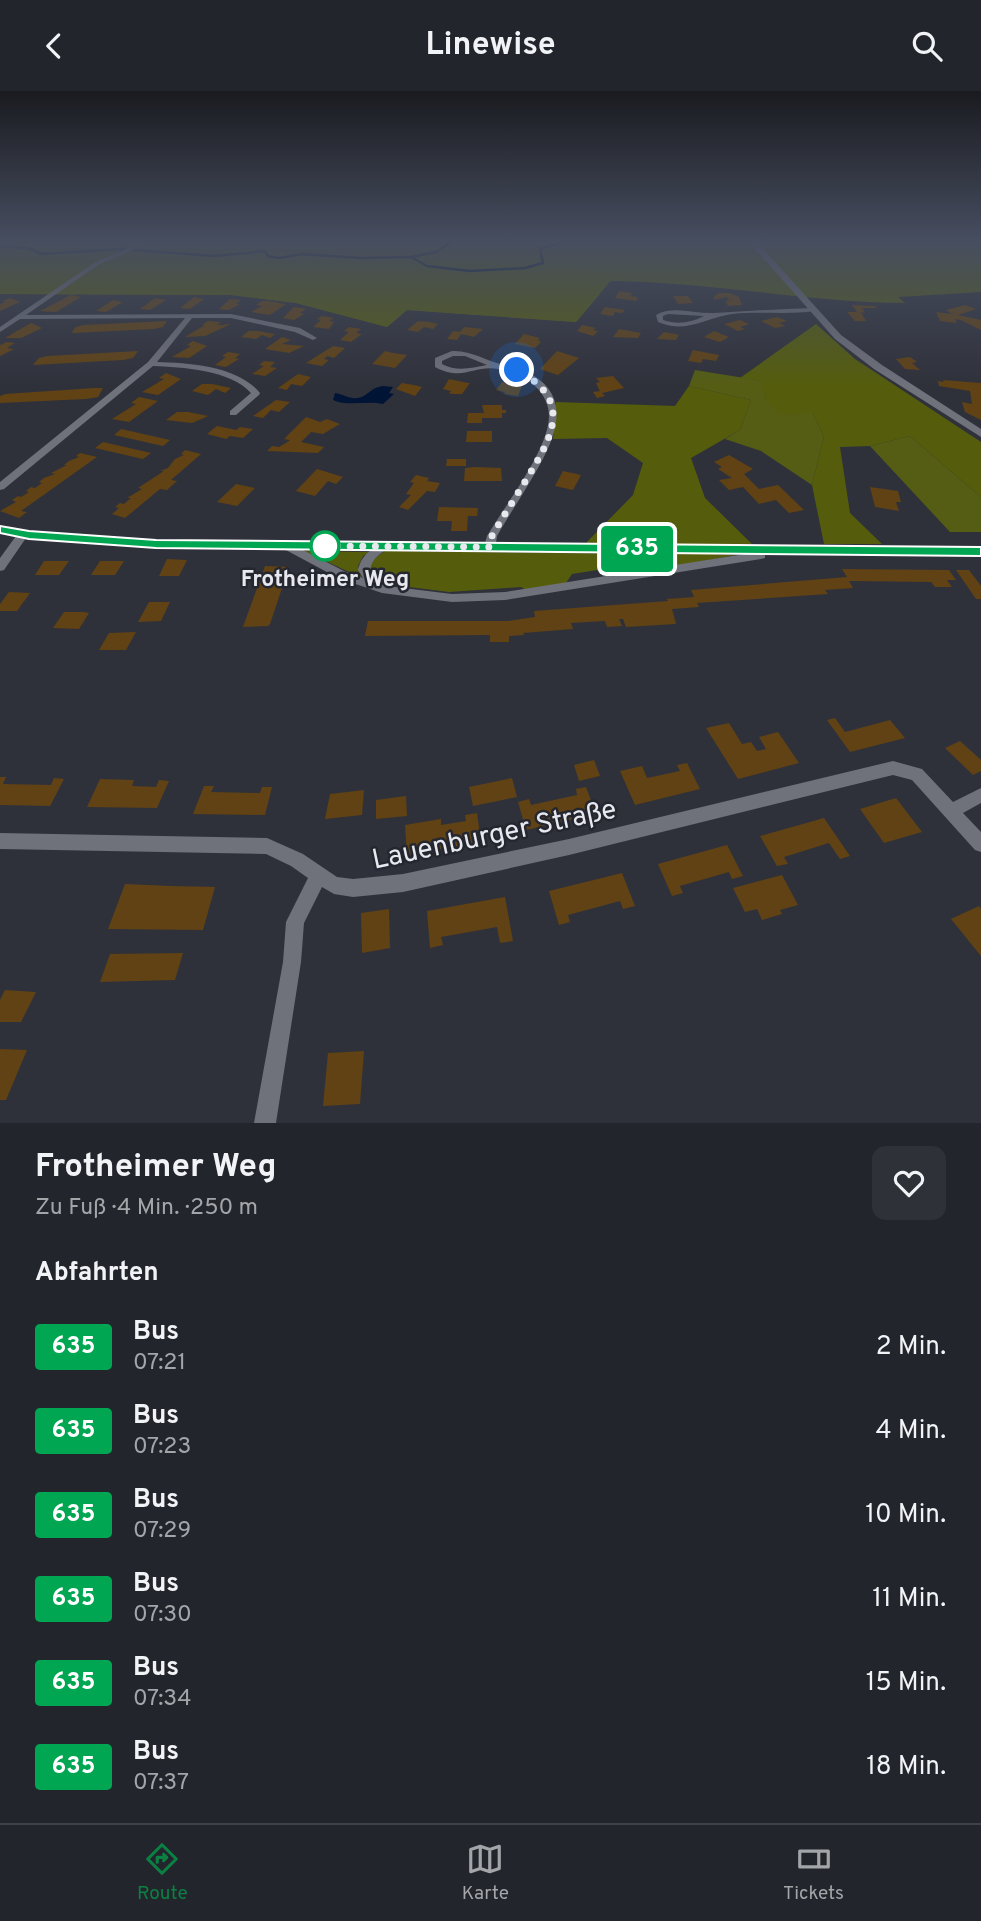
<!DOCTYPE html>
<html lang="de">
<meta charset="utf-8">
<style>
body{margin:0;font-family:Overpass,sans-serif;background:#2f3138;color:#f1f3f6;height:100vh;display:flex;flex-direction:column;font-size:26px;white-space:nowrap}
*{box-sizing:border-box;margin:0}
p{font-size:23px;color:#a3a5a9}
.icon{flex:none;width:38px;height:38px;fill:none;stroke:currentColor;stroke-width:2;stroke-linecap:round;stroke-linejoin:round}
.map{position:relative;height:1032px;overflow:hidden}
.drawer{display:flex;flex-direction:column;background:#23252c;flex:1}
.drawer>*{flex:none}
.badge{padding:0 14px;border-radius:5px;font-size:24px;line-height:46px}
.you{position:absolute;width:35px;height:35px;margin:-18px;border:5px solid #fff;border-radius:50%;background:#1a73e8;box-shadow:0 0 0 10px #1a73e833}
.map>.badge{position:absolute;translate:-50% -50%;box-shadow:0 0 0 4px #fff}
h2{padding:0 35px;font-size:26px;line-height:63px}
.round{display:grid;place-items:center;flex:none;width:74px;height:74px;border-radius:14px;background:#2f3138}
.summary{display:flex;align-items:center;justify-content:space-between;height:119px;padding:0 35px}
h1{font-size:33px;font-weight:700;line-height:52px}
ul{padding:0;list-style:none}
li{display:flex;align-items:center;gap:21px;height:84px;padding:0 35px}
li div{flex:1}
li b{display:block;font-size:26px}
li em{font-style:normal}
li .badge{min-width:77px;font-weight:700;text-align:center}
header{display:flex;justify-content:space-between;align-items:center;height:91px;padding:0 35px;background:#23252c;font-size:32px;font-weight:700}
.dock{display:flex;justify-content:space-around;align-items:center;height:98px;border-top:2px solid #404248;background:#23252c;font-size:19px;color:#a3a5a9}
.dock a{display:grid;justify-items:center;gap:4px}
.dock .selected{color:#0b8043}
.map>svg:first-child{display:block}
</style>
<header><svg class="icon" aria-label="back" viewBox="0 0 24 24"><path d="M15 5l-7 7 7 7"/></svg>Linewise<svg class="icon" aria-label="search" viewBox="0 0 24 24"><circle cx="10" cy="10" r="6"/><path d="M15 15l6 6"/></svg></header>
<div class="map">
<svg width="981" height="1032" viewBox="0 0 981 1032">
<rect width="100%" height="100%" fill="#2f313a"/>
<g fill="#555d14">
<path d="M0,151H981V201L898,206L905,212C802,211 701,189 598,190L599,204L576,231L407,219L387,236L296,212L231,204L0,203Z"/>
<path d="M695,279L763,290L765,307L813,322L824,346L812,394L761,360L725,348L740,339L751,309L689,295Z"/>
<path d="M910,345L981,406V441H950L870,355Z"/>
</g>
<g fill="#555d0c">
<path d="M12,151H55L211,168L384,173L434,168L593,179L614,186L576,231L407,219L387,236L296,212L231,204L0,203V156Z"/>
<path d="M816,233L855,268L981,351V406L910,345L870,355L840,356L850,422L882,453H824L812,394L824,346L813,322L780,324L765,307L762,290L740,287Z"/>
<path d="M689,295L751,309L740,339L691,367L705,407L752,453H585L633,404L643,372L607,347L553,348L556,311L675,315Z"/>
<path d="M304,460L370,461L363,465L358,475L362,487Z"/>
<path d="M385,460L651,463L654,468L650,477L635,481L639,475L635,473L572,483L566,492L526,499L521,496L449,501L377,492L369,481L370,470Z"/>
<path d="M660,461L736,464L667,477V470Z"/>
</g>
<path fill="#001435" d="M383,295L393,296L389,302L394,303L383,313C366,309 349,316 333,309L335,302C343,303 349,308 357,307C368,306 369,297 383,295Z"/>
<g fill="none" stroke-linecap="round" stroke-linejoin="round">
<g stroke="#001435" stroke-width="2.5">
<path d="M0,155L28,157L41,163L120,158L214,165L265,160L268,165L279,167L302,163L361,167L411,166L427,175L470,180L525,177L543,172L540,158L564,151"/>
<path d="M411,166L436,161L452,151"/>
</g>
</g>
<g fill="#604214">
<path d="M619,200L632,202L630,205L638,206L636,210L615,207Z"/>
<path d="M719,202H730L739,206L742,214L728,215L725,210H729L727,206L715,209L713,206Z"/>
<path d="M71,204L81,206L56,221L40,220Z"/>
<path d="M673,205H688L693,212L678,213Z"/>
<path d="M194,206L204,208L190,218L180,217Z"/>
<path d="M10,207L20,211L0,220V213L5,211L2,210Z"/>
<path d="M155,207L166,209L150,219L140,218Z"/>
<path d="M230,208L241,209L236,213H240L229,219L219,218Z"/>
<path d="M113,209L123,211L106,221L96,220Z"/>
<path d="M262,210H268L286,213L270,224L251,221L262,215L256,214Z"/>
<path d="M852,214L875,215L877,217H862L865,222L861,221L866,230H855L847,221H857Z"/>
<path d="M965,214L976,218L958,224L981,229V239L961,229L955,228L957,232L940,230L936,221L952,223L946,219Z"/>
<path d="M294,216L306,218L300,222L304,223L294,229L283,227Z"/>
<path d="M605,216L625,219L622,222L615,221L613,225L600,223Z"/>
<path d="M322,225L334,227L329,230L334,231L329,238L313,236L321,229L317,228Z"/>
<path d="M777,226L787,230L779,232L785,235L775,237L761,230Z"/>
<path d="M740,229L749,233L740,236L745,238L738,240L724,233Z"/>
<path d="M167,230L163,236L154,238L71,242L76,236L84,234Z"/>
<path d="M208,230L221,231L217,234H221L231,233L205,245L185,246L205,234H202Z"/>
<path d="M418,230L429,231L438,233L433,238L424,236L418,241L407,239Z"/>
<path d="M31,232L42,237L21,247H5Z"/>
<path d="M582,234L596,237L593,239L598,240L593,245L577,240Z"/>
<path d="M349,236L361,238L356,242L362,243L351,251L340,249L349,241L344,240Z"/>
<path d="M464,236L483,238L474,246L461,243L457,249L447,248L453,240L460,241Z"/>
<path d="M619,238L641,242L638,247L613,246Z"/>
<path d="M249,240H258L275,243L270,247L262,244L256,248L241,246Z"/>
<path d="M714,240L729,246L720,251L704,246Z"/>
<path d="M664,241L675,243L679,244L676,249L657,248Z"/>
<path d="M524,243L540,247L538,249L541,251L535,257L515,253Z"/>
<path d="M282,246L291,249L282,253L304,255L289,262L265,258Z"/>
<path d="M193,250L207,255L189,267L172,266L191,255L187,254Z"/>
<path d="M7,251L15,252L7,257L14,258L0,265V254Z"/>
<path d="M333,255L345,257L334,267L327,265L324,268L329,269L322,275L306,272Z"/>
<path d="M693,259L719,264L716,270L703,268L701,272L688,270Z"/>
<path d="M138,260L133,267L123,269L33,274L39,267L48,265Z"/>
<path d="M385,260L393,262L407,264L395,277L372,273Z"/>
<path d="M557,260L579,267L558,284L540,278Z"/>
<path d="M228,261L240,263L235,267L239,268L226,276L215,274L226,266L222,265Z"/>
<path d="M910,266L917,271L912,272L920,279L905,278L896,268Z"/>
<path d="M264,270L275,271L270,276L277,277L265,285L252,283L264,275L259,274Z"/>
<path d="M166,282L181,288L158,304L142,301L164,288L159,287Z"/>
<path d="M298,283L311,286L302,295L291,293L287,299L278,297Z"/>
<path d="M613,285L624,297L602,302L605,305L597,307L593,301L600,300L596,292L600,291L596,287Z"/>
<path d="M449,288L468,292H470L462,303H452L449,302L451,300L443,298Z"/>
<path d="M943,289L981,292V329L965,321L962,311L972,313L970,300L939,295L938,290L944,291Z"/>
<path d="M502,291L522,295L518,305L504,303L505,301L496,299Z"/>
<path d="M402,292L414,294L422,296L415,305L396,298Z"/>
<path d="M202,293H212L231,297L225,302L216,298L208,304L192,300Z"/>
<path d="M94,297H103L98,306L86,308L0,312V305L5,303Z"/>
<path d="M139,306L158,310L129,331L112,328L136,313L131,312Z"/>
<path d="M276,309L290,311L279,321L271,319L263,327L253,325Z"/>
<path d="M482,314H502V319H506V322H502V327H482V332H467L468,322H484Z"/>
<path d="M177,321H188L208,325L192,332L166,329Z"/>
<path d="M306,326L320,331L327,328L340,333L323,343L311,341L301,351L324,356L318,362L267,360L272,355L279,356L286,352L290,349L284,348Z"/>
<path d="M217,335L236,339L240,336L253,338L243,347L230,345L226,348L207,343Z"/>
<path d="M121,338L170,349L163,355L114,344Z"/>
<path d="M467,340H492V351H466Z"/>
<path d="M103,351L151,362L143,368L95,357Z"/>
<path d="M185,359L201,363L171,389L177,390L167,399L160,398L125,427L112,423L119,417L115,416L120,412L124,413L131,407H127L142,398L138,397L164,380H160L168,377L175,368L184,364L181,363Z"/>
<path d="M80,362L97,366L21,420L27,421L19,427L0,420L16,411L12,409L18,405L21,406L29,401L26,400L31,396L35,397L42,392L39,391L44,387L55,383L51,382L67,374H64L69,370L79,366L76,365Z"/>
<path d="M729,364L753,378L744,383L759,398L778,394L804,419L789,422L776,409L759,413L743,396L729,399L719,389L732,387L718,378L722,376L714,371Z"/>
<path d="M447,368H466V375H446Z"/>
<path d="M476,376L501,377L502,390H464L465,377Z"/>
<path d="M317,378L343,386L336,393L328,390L315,405L296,400Z"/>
<path d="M563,380L581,384L573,399L555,395Z"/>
<path d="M416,384L429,387L427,390L440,392L435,401L427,400L408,419L399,416L411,404L406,403L414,392L410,391Z"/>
<path d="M236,393L255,397L237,415L217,411Z"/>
<path d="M870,396L898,400L901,411H896L899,420L875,416Z"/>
<path d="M439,416L478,417L477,425H468L467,440H451L452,430H437Z"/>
<path d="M167,468L187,469L179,485H159Z"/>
<path d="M44,470H69L59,484H35Z"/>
<path d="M100,470H124L115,484H91Z"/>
<path d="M265,475L289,476L270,533L268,535L243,536Z"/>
<path d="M842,478L949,479L956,489H947L952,496H935L931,491L849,490L853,497L825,499L828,503L697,512L699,516L672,518L676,533L626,536L623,528H619L622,535L607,536L605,530L571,532L573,538L523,542L524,544L509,545V551H490V544L365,545L368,530H508L535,526L534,520L668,510L667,508L694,506L691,499L847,486Z"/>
<path d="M956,479H969L981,495V508H976Z"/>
<path d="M9,501L30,502L17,520H0V513Z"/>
<path d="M149,511H170L161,530L138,531Z"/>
<path d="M64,521H83L89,522L79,538L53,537Z"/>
<path d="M136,541L126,559H99L109,542Z"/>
<path d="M835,627L845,641L890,629L905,647L850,661L827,629Z"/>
<path d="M729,632L742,653L751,651L757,660L766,658L759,646L778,641L799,672L738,688L706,637Z"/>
<path d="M960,650L981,669V680L973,684L945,657Z"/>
<path d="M594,669L600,685L579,690L574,674Z"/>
<path d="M687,672L700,698L635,714L620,680L642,675L647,687L680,680L677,674Z"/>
<path d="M0,686H6L3,693L51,694L54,687L64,688L50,715L0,714Z"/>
<path d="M512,687L517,706L473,715L469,696Z"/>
<path d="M100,688L134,689L132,695L156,696L159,689L169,690L157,717L87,716Z"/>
<path d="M204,695H214L211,701L260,702L262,696H272L265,724L193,723Z"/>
<path d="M586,696L596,723L526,739L518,711L529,708L531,714L577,704L576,698Z"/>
<path d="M364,699L362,724L325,728L330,703Z"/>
<path d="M406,705L407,725L376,728V709Z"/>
<path d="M896,707L922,741L884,752L860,718Z"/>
<path d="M477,722L481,751L407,764L405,734L441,728V734L466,730L465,724Z"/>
<path d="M824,727L850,765L840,768L829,752L784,766L788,773L777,775L760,745Z"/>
<path d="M727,754L743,785L732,788L729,781L680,795L683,802L672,805L658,773Z"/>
<path d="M622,782L635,815L623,818L620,810L568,824L570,831L559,834L549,800Z"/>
<path d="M782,784L798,814L780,819L782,823L762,829L757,818L745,821L733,797Z"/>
<path d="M125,793L171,795L215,796L203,839L108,838Z"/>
<path d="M505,806L513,850L500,852L497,836L441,846L443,854L430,857L427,820Z"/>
<path d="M979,815L981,818V865L951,828Z"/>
<path d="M389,818L390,857L362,862L361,822Z"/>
<path d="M183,862L175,889L100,891L110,863Z"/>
<path d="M5,899L36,901L21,931H0V909Z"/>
<path d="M0,958L27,959L6,1009H0Z"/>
<path d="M364,960L360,1013L323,1015L328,962Z"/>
</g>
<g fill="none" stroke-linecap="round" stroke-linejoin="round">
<g fill="#6f717b" fill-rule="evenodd">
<path d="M143,151H150L98,174L26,224L231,223L300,237L317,247L313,249L295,241L231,227H192L157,271C190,272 238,275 260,302L259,304L236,324H230V320L251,302C231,279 181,276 153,275L4,398L0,399V391L148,271L185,227L20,228L0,241V236L94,172Z"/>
<path d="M813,217L816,219L815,220C788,224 760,220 732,223C704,227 688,243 658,231L656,224C672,214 695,223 714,222C747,220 780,218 813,217ZM668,223L704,225C690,232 678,234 663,229V225Z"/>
<path d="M452,260C471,259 486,270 504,274C512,277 521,278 529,282C582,310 546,364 525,399C516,414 506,429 497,445L496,452L981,456V464L765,462V467L761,468L505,509L452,511L382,502L338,487L284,458L156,457L26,447L4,479L0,480V467L16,445L0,442V436L29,440L156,449L485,452L487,445C504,416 549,358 549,325C549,314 544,304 536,296C526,286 513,280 498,278C473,274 463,291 435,276V267ZM453,265H465L487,274C471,277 457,281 442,273V270ZM301,458L371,459C364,464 360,470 358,479L363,487L346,481ZM386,459L751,462L505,501L452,503L387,495L378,492L370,479C372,468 378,464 386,459Z"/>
<path d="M893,670L922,678L953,711L981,697V712L963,722L981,741V761L975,759L912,689L893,684L569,764L403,801L353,806L334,803L322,796L304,832L301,871L276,1032H254L283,871L286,831L308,787L291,775L266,763L0,758V742L267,747L303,763L337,786L353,788L403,783L569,748Z"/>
</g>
<path fill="#6f717b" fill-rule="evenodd" d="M749,151H757L841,244L882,274L981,338V346L874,278L835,248Z"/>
</g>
<linearGradient id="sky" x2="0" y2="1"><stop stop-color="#1a1b20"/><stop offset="0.51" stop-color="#474e60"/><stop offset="1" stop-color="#474e60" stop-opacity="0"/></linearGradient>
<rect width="981" height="295" fill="url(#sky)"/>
<path fill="#00a651" stroke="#fff" stroke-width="2" d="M0,435L29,440L156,449L981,456V465L156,457L29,448L0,442Z"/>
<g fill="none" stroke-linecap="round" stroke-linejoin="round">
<path stroke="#e8e9ef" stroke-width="7" stroke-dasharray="0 12.6" d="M325,455L490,456L492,445C504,424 517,404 529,384C555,341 571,308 517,279"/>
</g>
<circle fill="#fff" stroke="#00a651" stroke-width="3.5" cx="325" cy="455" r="14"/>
<g text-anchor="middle" stroke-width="5" stroke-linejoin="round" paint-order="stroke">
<g font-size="23" font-weight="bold" fill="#e8e9ef" stroke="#252730">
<text x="325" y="495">Frotheimer Weg</text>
</g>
<g font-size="28" fill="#e8e9ef" stroke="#252730">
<text transform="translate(494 742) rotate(-12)" y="10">Lauenburger Straße</text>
</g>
</g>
</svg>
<div class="you" style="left:517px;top:279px"></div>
<b class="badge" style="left:637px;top:458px;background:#00a651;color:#fff">635</b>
</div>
<section class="drawer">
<div class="summary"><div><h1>Frotheimer Weg</h1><p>Zu Fuß · 4 Min. · 250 m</p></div><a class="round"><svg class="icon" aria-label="heart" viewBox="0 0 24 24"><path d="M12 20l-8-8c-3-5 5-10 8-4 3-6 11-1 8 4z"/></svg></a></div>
<h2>Abfahrten</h2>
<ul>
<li><span class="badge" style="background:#00a651;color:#fff">635</span><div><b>Bus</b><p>07:21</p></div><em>2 Min.</em></li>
<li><span class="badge" style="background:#00a651;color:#fff">635</span><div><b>Bus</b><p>07:23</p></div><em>4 Min.</em></li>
<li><span class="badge" style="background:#00a651;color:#fff">635</span><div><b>Bus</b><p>07:29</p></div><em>10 Min.</em></li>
<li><span class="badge" style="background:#00a651;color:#fff">635</span><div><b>Bus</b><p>07:30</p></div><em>11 Min.</em></li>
<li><span class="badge" style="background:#00a651;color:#fff">635</span><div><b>Bus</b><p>07:34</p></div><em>15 Min.</em></li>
<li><span class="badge" style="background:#00a651;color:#fff">635</span><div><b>Bus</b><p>07:37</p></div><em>18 Min.</em></li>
</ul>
</section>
<nav class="dock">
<a class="selected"><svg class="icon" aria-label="directions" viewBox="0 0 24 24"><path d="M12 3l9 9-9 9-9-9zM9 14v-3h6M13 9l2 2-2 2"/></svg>Route</a>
<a><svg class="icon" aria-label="map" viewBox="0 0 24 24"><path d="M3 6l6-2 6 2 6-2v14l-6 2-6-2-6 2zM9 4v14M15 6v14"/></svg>Karte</a>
<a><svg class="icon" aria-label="tickets" viewBox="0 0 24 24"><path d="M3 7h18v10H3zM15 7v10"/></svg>Tickets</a>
</nav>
